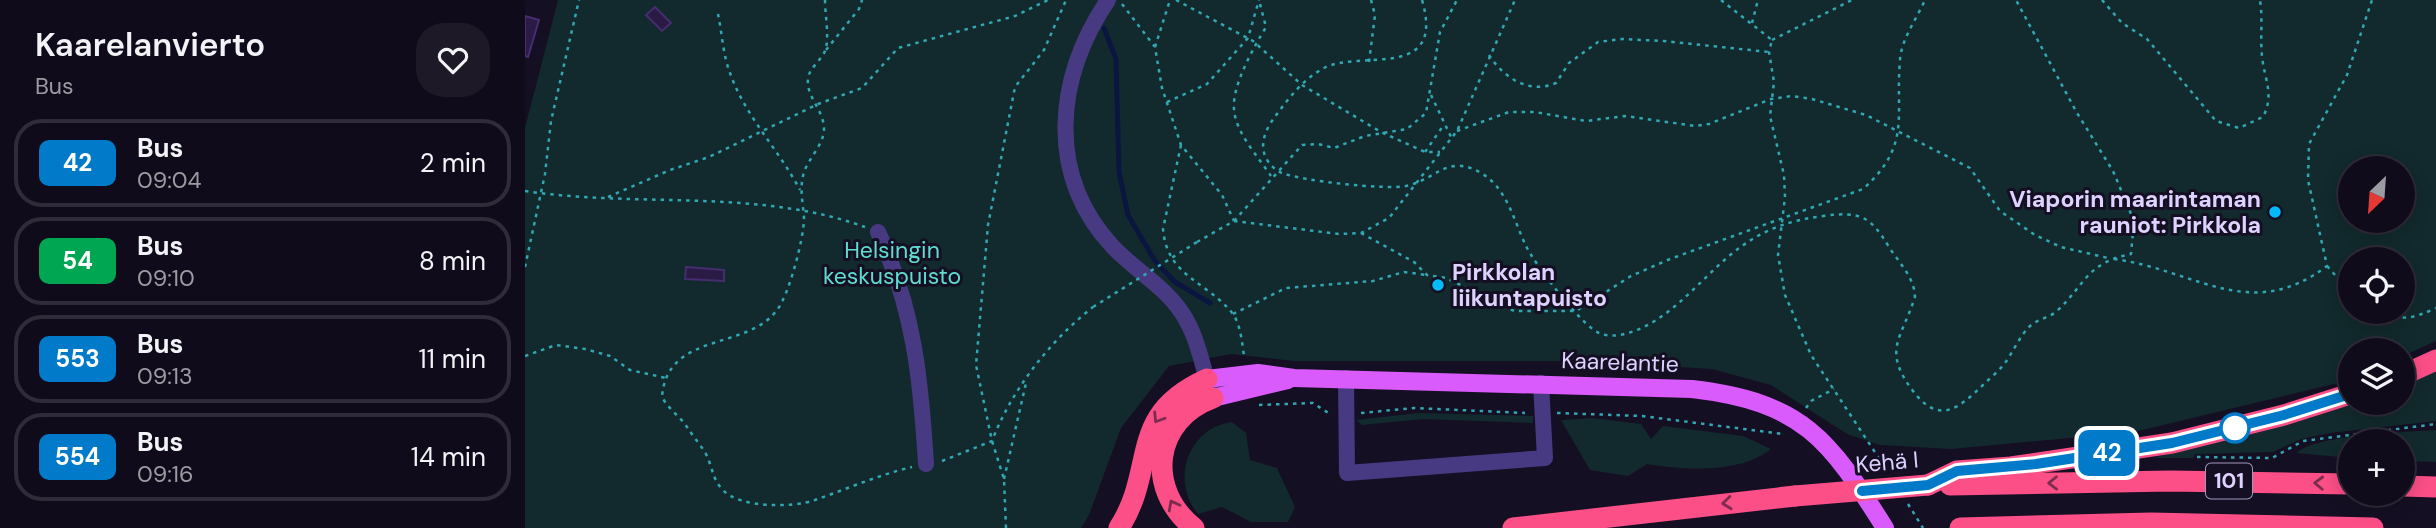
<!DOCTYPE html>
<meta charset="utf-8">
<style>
body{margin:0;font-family:"DM Sans",sans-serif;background:#1e1927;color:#f1f3f6;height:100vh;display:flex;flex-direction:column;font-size:26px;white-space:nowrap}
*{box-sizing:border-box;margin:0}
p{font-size:23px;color:#9c9ba2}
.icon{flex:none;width:38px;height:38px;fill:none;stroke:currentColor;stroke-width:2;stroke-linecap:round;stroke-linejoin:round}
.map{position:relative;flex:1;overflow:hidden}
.panel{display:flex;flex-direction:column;background:#100b1a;width:525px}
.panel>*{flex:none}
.badge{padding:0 14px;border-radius:10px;font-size:24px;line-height:46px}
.needle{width:46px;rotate:205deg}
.buttons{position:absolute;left:1813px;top:156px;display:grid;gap:14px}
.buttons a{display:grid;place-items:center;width:77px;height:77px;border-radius:50%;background:#100b1a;box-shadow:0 4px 18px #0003,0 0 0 2px #302b39;font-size:35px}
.map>.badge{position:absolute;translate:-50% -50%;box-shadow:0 0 0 4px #fff}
.round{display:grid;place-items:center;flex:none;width:74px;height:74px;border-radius:28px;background:#1e1927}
.head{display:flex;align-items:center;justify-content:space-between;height:119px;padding:0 35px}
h1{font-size:33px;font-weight:600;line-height:52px}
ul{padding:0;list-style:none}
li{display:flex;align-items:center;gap:21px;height:88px;margin:0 14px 10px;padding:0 21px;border:4px solid #302b39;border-radius:28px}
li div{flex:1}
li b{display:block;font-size:26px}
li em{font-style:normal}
li .badge{min-width:77px;font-weight:700;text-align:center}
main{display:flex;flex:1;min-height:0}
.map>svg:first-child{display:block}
</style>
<main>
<section class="panel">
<div class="head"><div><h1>Kaarelanvierto</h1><p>Bus</p></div><a class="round"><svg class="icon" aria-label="heart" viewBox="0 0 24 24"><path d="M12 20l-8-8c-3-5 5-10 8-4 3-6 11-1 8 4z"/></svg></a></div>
<ul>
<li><span class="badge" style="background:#007ac9;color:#fff">42</span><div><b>Bus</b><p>09:04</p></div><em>2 min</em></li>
<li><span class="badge" style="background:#00a651;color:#fff">54</span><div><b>Bus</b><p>09:10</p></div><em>8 min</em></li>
<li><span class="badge" style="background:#007ac9;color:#fff">553</span><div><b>Bus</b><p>09:13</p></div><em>11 min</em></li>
<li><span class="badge" style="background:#007ac9;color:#fff">554</span><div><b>Bus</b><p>09:16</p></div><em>14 min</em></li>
</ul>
</section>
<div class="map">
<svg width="1911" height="528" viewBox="0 0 1911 528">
<rect width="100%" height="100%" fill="#150f23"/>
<g fill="#122a2d" fill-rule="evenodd">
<path d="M33,0H1911V341L1878,356V350H1825V380L1609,432L1426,449L1355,445L1322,434L1246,385L1187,369L1058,361H769L706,354L644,366L596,428L564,515L556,528H0V128ZM1825,168H1878V220H1825ZM1825,259H1878V312H1825Z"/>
<path d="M1911,369V421L1805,433L1776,439L1748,452L1670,454L1668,458H1628L1828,403L1878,402V384Z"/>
<path d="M893,413L1008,416V423L899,419L837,425L831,420Z"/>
<path d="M1067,418L1116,424L1126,439L1138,426L1218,436L1246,449C1215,474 1159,470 1122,464L1103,476L1065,470L1036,420Z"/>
<path d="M707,422L721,433L725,460L752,468L770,507L763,522H726L697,507L673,514C645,480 663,428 707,422Z"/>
<path d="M1911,430V462L1878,461V441H1825V458L1772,453C1789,435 1882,432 1911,430Z"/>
</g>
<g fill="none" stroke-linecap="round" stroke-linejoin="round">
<path stroke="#0b1640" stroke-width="5" d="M579,28L591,59L594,172L603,215L630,261L650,282L685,303"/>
</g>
<g fill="#2a1b44" stroke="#452d70" stroke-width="2">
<path d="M130,7L146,23L137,31L121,15Z"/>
<path d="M0,16L14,20L3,57L0,56Z"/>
<path d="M161,267L199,270V281L160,279Z"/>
</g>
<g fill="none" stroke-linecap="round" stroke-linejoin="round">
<g stroke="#31a7b3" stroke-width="2.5" stroke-dasharray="3.5 5" stroke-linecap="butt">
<path d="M300,0C300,15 304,33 301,48C298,60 284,67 283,79C281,97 299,110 299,129C299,144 284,158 279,172C274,189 278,202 279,218C279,238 264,295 252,310C222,351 142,331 137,397C144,410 157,418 164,430C170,439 181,451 184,461C188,472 189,481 198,490C214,508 268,508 290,500C322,489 353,475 387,467"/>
<path d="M651,0L728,41L777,85L856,132L900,152H915"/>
<path d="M897,0C921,82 835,49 799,68C778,79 763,99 749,118C741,129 734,144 741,158C744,164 751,171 757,173C778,181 859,190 881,186C911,180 922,153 956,173C982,188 989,221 1001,246C1011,266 1056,325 1074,333C1081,336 1088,336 1095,335C1146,325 1177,274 1217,246C1242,228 1267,220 1298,216C1336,211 1345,216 1364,247C1373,261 1385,273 1389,289L1390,297C1376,340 1357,350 1388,391C1414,425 1433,409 1458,385C1465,378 1474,371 1480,363C1488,352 1495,336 1504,327C1512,319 1524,318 1532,311C1561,284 1561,263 1606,254L1609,221L1588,171L1552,113L1491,0"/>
<path d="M1196,0L1247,40L1244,52L1249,82L1245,116L1259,175L1260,197L1253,255L1260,295L1286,355L1361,469"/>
<path d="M1577,0L1597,23L1622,39L1691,121L1714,128L1738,117C1750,94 1739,79 1737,56C1735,38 1738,19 1735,0"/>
<path d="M597,4L630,47L637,88L656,145L697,195L709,221"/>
<path d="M735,4L741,27C729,47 707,85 709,109C710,132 734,158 746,176"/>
<path d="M193,14C197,33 198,55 205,73C220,116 254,150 275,190"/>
<path d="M1227,23L1233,0"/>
<path d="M1247,40L1327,0"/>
<path d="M630,47L645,0"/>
<path d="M301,50L334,9L337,0"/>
<path d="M964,55C978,77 1004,95 1031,83L1044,63L1073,42L1097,39L1138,41L1244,52"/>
<path d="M844,62L850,15L846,0"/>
<path d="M906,95L927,139"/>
<path d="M642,102L682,84L723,38L734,0"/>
<path d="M932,131L984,112H1010L1061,121L1100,116L1170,126L1184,124L1246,99L1266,96L1287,99L1341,115L1445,168L1475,211L1510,235L1536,247L1583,258"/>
<path d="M656,145L638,229C642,277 682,281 708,314C716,326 717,343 719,356"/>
<path d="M900,152L918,126"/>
<path d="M0,191C111,208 232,188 340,227"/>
<path d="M83,197L145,170L184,157L293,104L337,88L373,48L490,16L523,0"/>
<path d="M709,221L814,234L836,233L864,218L932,131L990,0"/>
<path d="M836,233L889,262L902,275L921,278L989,311H1051L1106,276L1145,259L1338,189C1387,145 1370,116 1375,60C1376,40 1392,18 1400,0"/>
<path d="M672,242L709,221L777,145L793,144L809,148L840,136L882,129L901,113L915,32L932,0"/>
<path d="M1589,259C1671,270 1725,324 1802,266L1783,180L1784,144L1822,75L1847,0"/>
<path d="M1802,266L1825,292"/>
<path d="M0,267L20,174L26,121L54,0"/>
<path d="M1853,312C1875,322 1890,318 1911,308"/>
<path d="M708,314L761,288L848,281L879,272L902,275"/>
<path d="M0,356L31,345L60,349L85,356L105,370L141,378"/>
<path d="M734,405L788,403L805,414"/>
<path d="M1281,408L1286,401L1309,389"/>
<path d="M836,413L889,408L1000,413"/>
<path d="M1032,413L1117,416L1258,434"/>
<path d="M1672,457L1747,458L1778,441L1911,424"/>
<path d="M417,461L467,441C487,389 525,341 568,307"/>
<path d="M479,479L501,383"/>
<path d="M1383,504L1398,528"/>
<path d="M481,528L479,479L467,441L451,365L463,225L490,87L519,50L541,0"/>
</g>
<g stroke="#483a82" stroke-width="16">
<path d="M583,0C531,77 520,174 588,247C610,270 639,286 657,313C673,337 676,363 685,388"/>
<path d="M353,232C389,308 396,381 401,464"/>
<path d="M821,378L822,473L1020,458L1016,383"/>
</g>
<g stroke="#d95bfc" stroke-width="18">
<path d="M682,379L733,373L769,378L1167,389C1278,402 1304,439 1360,528"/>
<path d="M688,398L763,380"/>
</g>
<g stroke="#fc4f87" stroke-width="21">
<path d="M1878,375L1911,360"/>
<path d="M1403,485L1432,471L1486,467L1647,443L1759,415L1825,394"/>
<path d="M1425,485L1646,481L1825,484"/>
<path d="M1878,486L1911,487"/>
<path d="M594,528C633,467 601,415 682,379"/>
<path d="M669,528C620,489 628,420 688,398"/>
<path d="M988,528L1270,496"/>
<path d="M1435,528L1626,523L1848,528"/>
</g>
<path stroke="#31a7b3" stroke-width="2.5" stroke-dasharray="3.5 5" stroke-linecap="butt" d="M568,307L672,242"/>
<path stroke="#fc4f87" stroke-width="21" d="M1270,496L1403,485"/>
</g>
<defs><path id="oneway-chevron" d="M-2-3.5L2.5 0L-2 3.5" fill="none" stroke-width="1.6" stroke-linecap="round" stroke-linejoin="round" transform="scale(1.75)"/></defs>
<g stroke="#7d2c50">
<use href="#oneway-chevron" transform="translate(633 418) rotate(122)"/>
<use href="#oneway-chevron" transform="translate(1528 483) rotate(179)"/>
<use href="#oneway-chevron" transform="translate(1794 483) rotate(-178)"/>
<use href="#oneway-chevron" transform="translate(1202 503) rotate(174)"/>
<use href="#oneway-chevron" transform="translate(648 505) rotate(-118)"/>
</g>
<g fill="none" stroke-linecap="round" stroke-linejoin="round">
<defs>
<path id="line" d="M1337,491L1403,485L1432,471L1511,464L1647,443L1759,415L1825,394"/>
</defs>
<use href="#line" stroke="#fff" stroke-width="16"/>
<use href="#line" stroke="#007ac9" stroke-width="10"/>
</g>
<g fill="#04b9f7" stroke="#150f23" stroke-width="2.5">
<circle cx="1750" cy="212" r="7"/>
<circle cx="913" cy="285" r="7"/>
</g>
<circle fill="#fff" stroke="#007ac9" stroke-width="3.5" cx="1710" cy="428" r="14"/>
<g text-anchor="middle" stroke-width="6" stroke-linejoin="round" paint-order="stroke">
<rect fill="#150f23" stroke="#a298bc" stroke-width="2" x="1681" y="463.5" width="46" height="35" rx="5"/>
<g font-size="21" font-weight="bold" fill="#ded2fe">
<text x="1704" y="488">101</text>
</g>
<g font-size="23" font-weight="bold" fill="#ded2fe" stroke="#150f23" text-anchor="end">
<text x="1736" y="207">Viaporin maarintaman<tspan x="1736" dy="26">rauniot: Pirkkola</tspan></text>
<text x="927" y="280" text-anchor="start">Pirkkolan<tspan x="927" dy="26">liikuntapuisto</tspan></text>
</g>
<g font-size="23" fill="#5fddd1" stroke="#150f23">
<text x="367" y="258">Helsingin<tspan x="367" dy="26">keskuspuisto</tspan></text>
</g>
<g font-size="23" fill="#ded2fe" stroke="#150f23">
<text transform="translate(1095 362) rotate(2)" y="8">Kaarelantie</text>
<text transform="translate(1362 462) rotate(-5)" y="8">Kehä I</text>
</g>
</g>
</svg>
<div class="buttons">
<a><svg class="needle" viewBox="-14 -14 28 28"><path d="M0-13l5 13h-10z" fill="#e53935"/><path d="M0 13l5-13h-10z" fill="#9c9ba2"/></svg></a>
<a><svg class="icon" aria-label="locate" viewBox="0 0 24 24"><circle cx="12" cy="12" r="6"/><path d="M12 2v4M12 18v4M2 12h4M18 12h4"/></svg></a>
<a><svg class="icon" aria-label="layers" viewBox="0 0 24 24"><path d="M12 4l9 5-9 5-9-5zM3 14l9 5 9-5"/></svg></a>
<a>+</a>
</div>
<b class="badge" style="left:1582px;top:453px;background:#007ac9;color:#fff">42</b>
</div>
</main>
